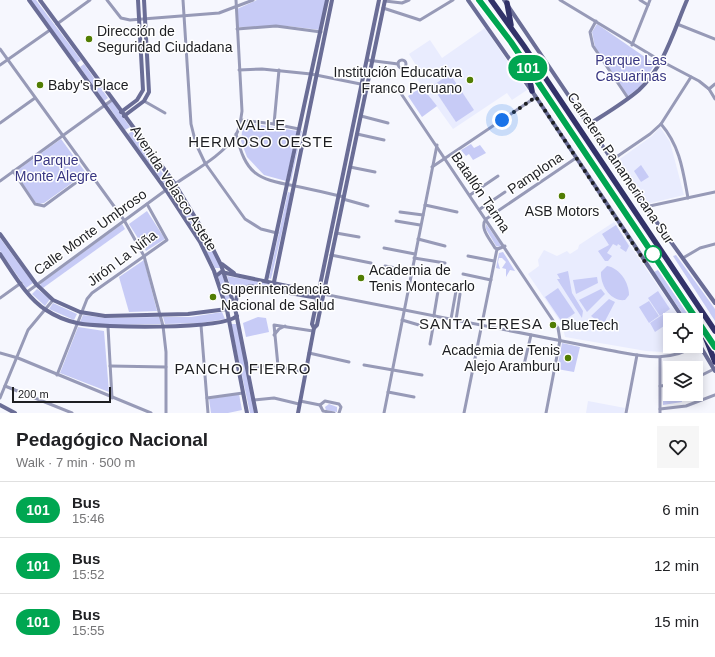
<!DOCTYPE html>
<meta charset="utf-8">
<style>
body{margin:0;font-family:Arial,sans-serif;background:#f6f6f6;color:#202124;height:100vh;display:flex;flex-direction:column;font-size:15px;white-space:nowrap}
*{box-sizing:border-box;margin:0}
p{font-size:13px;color:#757577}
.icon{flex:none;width:22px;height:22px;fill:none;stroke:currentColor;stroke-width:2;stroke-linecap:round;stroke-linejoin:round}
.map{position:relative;height:413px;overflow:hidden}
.side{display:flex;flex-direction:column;background:#fff;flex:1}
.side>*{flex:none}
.badge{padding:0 8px;border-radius:13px;font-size:14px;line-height:26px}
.tools{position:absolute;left:663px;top:313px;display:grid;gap:8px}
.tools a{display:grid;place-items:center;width:40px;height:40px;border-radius:0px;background:#fff;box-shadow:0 2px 10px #0003;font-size:20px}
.scale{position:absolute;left:12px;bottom:10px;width:99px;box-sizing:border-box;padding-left:4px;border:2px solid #1d1e22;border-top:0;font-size:11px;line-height:14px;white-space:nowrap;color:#1d1e22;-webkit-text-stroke:3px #fff;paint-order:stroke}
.you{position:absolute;width:20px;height:20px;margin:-10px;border:3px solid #fff;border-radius:50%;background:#1a73e8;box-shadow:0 0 0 6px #1a73e833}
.map>.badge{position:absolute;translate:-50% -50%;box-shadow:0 0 0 2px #fff}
.round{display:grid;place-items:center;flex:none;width:42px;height:42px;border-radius:0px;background:#f6f6f6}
.head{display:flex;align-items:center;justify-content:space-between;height:68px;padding:0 16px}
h1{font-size:19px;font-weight:700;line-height:30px}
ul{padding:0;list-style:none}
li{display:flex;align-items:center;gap:12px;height:56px;padding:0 16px;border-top:1px solid #e0e0e0}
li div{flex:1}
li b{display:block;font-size:15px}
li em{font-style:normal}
li .badge{min-width:44px;font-weight:700;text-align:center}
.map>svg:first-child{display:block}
</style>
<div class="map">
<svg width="715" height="413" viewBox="0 0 715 413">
<rect width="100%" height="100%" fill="#f6f7fe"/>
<g fill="#e9ecfe">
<path d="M485,28L527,90L512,100L507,93L453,129L415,76L417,67L409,54L430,40L442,58Z"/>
<path d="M660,127L670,142L684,195L647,204L617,161L652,136Z"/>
<path d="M614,222L681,320H670V346H686L662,352L646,351L565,337L562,324L528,274L539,266L538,260L544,250L557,256L567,251L570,254L578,249L579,245Z"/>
<path d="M588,401L625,408L624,413H586Z"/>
</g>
<g fill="#c7cbf6">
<path d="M30,0H36L81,60L77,63Z"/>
<path d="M257,0H326L320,30L287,26L238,27L237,9Z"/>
<path d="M597,24L655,64L640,87L628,96L595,47L592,32Z"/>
<path d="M84,64L108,98L104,101L80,67Z"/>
<path d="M450,74L474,110L456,122L432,86Z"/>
<path d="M422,87L437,106L422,117L408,96Z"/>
<path d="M112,101L130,127L125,130L107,104Z"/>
<path d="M243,122L297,131L286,181L264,175L247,157L241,141Z"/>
<path d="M132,131L169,182L165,185L128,134Z"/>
<path d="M301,131H302L291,181L290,180Z"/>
<path d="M61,139L86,173L44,203L39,204L35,202L15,172Z"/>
<path d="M471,144L474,148L480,145L486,153L473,160L469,154L466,156L461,150Z"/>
<path d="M641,165L649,177L641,182L634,171Z"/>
<path d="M176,191L206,237L221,268H215L200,239L172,194Z"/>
<path d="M288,192L291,193L271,279L269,278Z"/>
<path d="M147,211L165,239L146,251L129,224Z"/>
<path d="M122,224L125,229L43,288L40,286L41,283Z"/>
<path d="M486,224L501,245L500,247L496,246L486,229Z"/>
<path d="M616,225L629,246L626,252L620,248L621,246L618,244L617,246L613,244L607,253L612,256L608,261H605L598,251L609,245L602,234Z"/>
<path d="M0,238L33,283L26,288L0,251Z"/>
<path d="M503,252L515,271L510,270L506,277V269L502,268L506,262L502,258H499L498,262L500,269L496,268L499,253Z"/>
<path d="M676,255L715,309V321L673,256Z"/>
<path d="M144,260L157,311L129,312L119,277Z"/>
<path d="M607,266C620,268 629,283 629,295L625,300C610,302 600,284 601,272Z"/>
<path d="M658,270L662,275L692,320H687L654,272Z"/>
<path d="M568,271L572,293L583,311L582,318L557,279H560L557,274Z"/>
<path d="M221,274L223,276L232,306H227L218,276Z"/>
<path d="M227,276L314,292L315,294L313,296L246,285L233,295Z"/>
<path d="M597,277L598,283L576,294L573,280Z"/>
<path d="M558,288L575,313L562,322L545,297Z"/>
<path d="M37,289L50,299L45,306L32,294Z"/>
<path d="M601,289L605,294L587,312L579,300Z"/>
<path d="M658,291L670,309L660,316L648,298Z"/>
<path d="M609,299L615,302L603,325L591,316Z"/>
<path d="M649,301L659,316L649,323L639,307Z"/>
<path d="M53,303L77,314L74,320L49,309Z"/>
<path d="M222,312L225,319L201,323L165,324L163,317H191Z"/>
<path d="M665,313L670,322L655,332L650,323Z"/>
<path d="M83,315L105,318L159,317L161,324L108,325L80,322Z"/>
<path d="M258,317L266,318L269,332L246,337L243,323Z"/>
<path d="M231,324H237L255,413H250Z"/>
<path d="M78,327L104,331L109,392L60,373Z"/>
<path d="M562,343L580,347L574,372L557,369Z"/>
<path d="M670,388V394H680L682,402L663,405V389Z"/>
<path d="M239,394L242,410L228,413H211L209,399Z"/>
<path d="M329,404L337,407V412L326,410L325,407Z"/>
</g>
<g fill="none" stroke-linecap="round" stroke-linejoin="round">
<g stroke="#979ab7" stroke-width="3">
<path d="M107,0L121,18L130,20L219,13L253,0"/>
<path d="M183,0L191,124L196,144L205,163L245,219L261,229L277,233"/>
<path d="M560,0L661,61L699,81L709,89L715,99"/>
<path d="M640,0L648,5"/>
<path d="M385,1L402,3L409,0"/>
<path d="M383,8L420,20L453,0"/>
<path d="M596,21L590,32L593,46L628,98"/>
<path d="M57,24L90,0"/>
<path d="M677,24L715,39"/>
<path d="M237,29L276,26L321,32"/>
<path d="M632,45L650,0"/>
<path d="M0,49L124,220L144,256L163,326L166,352V413"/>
<path d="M367,60L398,64"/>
<circle cx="402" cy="64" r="4"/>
<path d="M0,65L50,30"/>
<path d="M239,70L262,69L311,74L400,92L558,328L560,340L546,413"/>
<path d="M709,89L715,84"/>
<path d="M144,101L165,113"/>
<path d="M361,116L388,123"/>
<path d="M241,120L274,124L299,129"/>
<path d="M0,123L35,98"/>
<path d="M274,124L279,70"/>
<path d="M661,124C680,146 683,171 688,198"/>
<path d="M236,134C246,174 256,179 295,186C311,189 327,193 344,197"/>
<path d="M357,134L384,140"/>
<path d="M612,160L650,134L661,124L691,77"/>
<path d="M350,167L375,172"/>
<path d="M432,167L536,97"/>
<path d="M13,171L35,204L44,206L89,173"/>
<path d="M0,181L112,100"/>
<path d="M166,190L167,187L175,184"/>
<path d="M470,195L498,176"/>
<path d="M343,199L368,206"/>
<path d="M425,205L457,212"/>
<path d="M645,207L715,192"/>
<path d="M480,209L505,192"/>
<path d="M400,212L423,215"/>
<path d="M396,221L420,225"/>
<path d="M336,233L359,237"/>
<path d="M418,239L445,246"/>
<path d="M505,246L498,249L495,248C490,239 479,228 486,219L576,158"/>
<path d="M384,248L415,254"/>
<path d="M331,255L371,263"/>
<path d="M468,256L494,261"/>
<path d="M414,258L445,263"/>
<path d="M683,258L700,248L715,244"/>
<path d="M385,266L412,271"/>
<path d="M463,274L491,280"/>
<path d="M27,292L166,190L174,187L175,184C195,170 222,156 236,135C240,128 241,119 242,111L236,0"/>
<path d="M323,294L608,350C642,356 668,364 699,344"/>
<path d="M0,298L21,283"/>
<path d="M434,315L439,285"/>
<path d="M451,319L456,291"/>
<path d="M402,320L419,325"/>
<path d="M456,320L460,294"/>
<path d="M201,325L208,413"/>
<path d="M108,327L112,398"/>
<path d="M274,335L279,329L285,326"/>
<path d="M430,344L435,316"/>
<path d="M0,353L18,358L151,413"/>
<path d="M309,353L349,362"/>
<path d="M364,365L422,375"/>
<path d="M110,366L166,367"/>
<path d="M278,366L274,325L313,331"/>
<path d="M247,368L271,365L305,372"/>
<path d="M523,369L531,335"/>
<path d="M57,375L87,299L92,293L167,240L147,204"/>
<path d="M696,378L714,369"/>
<path d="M5,386L72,413"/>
<path d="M660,386L670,385"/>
<path d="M388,392L414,397"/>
<path d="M0,398L28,330L53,300"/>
<path d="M207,398L243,393"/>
<path d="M253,400L274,398L299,404"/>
<path d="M300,401L320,405"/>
<path d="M320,405L325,401L339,404L341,407L339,413"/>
<path d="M320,405L323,411L334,413"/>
<path d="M660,409L686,406L715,395"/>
<path d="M384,413L437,145"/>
<path d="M464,413L497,249"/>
<path d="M626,413L637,355"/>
<path d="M660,413V358"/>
</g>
<g stroke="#6a6d96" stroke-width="4">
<path d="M29,0L166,190L200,242L214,271L227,310L247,413"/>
<path d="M40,0L175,184L207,237L221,265L235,308L256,413"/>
<path d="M468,0L536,97L684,320"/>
<path d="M504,0L612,160L715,303"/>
<path d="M121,112L137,100L143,90L138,0"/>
<path d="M124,116L144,101L149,92L144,0"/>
<path d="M588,125C605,114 624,103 639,90C664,67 674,30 687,0"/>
<path d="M0,234L36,284L53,300L80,312L105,316L188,314L235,308"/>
<path d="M0,254C13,273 27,298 46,310C55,316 68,321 77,323C101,328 221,330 237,316"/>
<path d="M222,264L234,273"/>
<path d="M216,276L221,272L321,293"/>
<path d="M266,281L327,0"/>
<path d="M274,282L332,0"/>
<path d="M235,305L238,292L250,286L318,298"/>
<path d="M314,328L312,324L379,0"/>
<path d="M696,339L715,371"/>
<path d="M0,405L15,413"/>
<path d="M298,413L314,328L317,325L385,0"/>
</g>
<g stroke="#323269" stroke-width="5.5">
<path d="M479,0L511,42L715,347"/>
<path d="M491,0L524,46L715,331"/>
<path d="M507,3L511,25"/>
<path d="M524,67L530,81L532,91"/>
<path d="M703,331L715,362"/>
</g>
</g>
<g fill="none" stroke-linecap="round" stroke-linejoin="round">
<defs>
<path id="line" d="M479,0L511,42L715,347"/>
</defs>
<use href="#line" stroke="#fff" stroke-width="9"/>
<use href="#line" stroke="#00a651" stroke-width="6"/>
<path stroke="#1d1e22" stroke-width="4" stroke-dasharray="0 7.2" d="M502,120L536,97L645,262L653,254"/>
</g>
<g fill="#517d03" stroke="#fff" stroke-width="1.5">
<circle cx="89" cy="39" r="4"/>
<circle cx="470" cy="80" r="4"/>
<circle cx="40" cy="85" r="4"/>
<circle cx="562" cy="196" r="4"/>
<circle cx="361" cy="278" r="4"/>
<circle cx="213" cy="297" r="4"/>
<circle cx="553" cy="325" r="4"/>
<circle cx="568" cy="358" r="4"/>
</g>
<circle fill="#fff" stroke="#00a651" stroke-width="2" cx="653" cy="254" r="8"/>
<g text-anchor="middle" stroke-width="3" stroke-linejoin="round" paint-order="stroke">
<g font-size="14" fill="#1d1e22" stroke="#fff" text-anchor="start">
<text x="97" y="36">Dirección de<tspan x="97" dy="16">Seguridad Ciudadana</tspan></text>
<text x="462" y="77" text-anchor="end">Institución Educativa<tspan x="462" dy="16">Franco Peruano</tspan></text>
<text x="48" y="90">Baby's Place</text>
<text x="562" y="216" text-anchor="middle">ASB Motors</text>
<text x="369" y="275">Academia de<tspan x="369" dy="16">Tenis Montecarlo</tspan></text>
<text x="221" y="294">Superintendencia<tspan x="221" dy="16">Nacional de Salud</tspan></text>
<text x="561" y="330">BlueTech</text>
<text x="560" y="355" text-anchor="end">Academia de Tenis<tspan x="560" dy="16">Alejo Aramburu</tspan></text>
</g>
<g font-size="14" fill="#393783" stroke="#fff">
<text x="631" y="65">Parque Las<tspan x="631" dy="16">Casuarinas</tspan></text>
<text x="56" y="165">Parque<tspan x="56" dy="16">Monte Alegre</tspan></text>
</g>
<g font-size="14" fill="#1d1e22" stroke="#fff">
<text transform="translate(621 168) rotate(56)" y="5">Carretera Panamericana Sur</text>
<text transform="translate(535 173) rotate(-34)" y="5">Pamplona</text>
<text transform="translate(174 188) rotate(57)" y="5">Avenida Velasco Astete</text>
<text transform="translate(481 192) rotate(56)" y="5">Batallón Tarma</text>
<text transform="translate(90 232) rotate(-36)" y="5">Calle Monte Umbroso</text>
<text transform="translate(122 258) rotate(-37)" y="5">Jirón La Niña</text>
</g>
<g font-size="15" letter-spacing="1" fill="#1d1e22" stroke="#fff">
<text x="261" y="130">VALLE<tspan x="261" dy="17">HERMOSO OESTE</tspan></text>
<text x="481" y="329">SANTA TERESA</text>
<text x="243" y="374">PANCHO FIERRO</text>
</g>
</g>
</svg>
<div class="tools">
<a><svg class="icon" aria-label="locate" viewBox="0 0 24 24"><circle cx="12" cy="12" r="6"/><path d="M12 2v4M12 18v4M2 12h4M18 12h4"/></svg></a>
<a><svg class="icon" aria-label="layers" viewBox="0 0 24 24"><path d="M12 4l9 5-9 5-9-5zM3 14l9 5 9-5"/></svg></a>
</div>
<div class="scale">200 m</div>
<div class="you" style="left:502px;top:120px"></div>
<b class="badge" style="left:528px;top:68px;background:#00a651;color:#fff">101</b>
</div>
<section class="side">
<div class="head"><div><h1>Pedagógico Nacional</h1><p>Walk · 7 min · 500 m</p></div><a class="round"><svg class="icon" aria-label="heart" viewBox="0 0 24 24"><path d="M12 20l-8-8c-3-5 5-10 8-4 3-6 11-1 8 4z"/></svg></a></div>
<ul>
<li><span class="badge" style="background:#00a651;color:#fff">101</span><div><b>Bus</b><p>15:46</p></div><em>6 min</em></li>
<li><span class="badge" style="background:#00a651;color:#fff">101</span><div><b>Bus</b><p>15:52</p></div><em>12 min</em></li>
<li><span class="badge" style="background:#00a651;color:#fff">101</span><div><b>Bus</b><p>15:55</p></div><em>15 min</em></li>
</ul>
</section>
